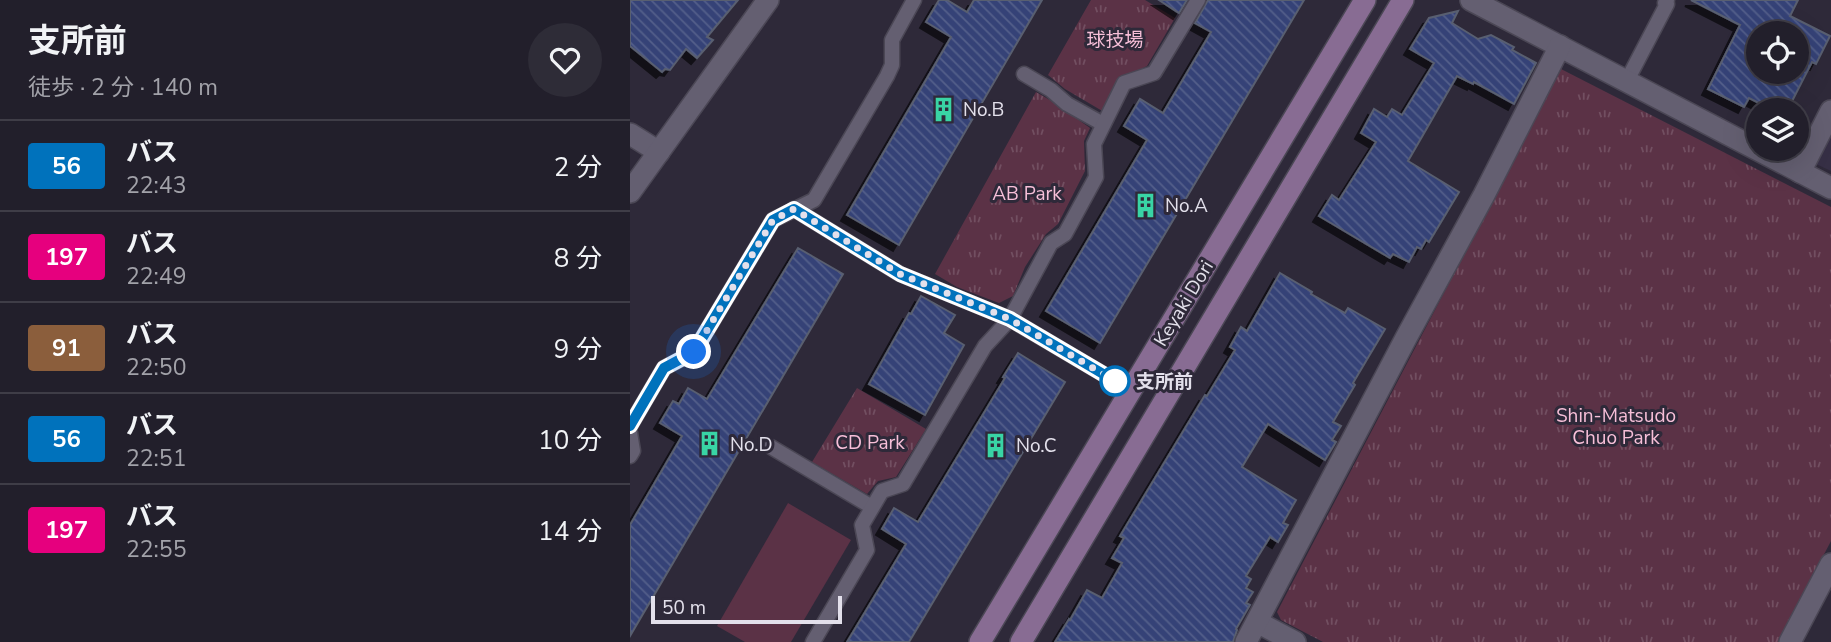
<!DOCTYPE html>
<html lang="ja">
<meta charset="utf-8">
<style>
body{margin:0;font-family:"Nunito Sans","Noto Sans JP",sans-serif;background:#2e2c37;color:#f1f3f6;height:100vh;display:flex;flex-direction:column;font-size:26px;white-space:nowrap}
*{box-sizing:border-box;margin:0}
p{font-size:23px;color:#a2a2a9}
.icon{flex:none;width:38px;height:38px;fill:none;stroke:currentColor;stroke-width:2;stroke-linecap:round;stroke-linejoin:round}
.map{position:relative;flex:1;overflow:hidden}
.sheet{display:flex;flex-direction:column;background:#221f2b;width:630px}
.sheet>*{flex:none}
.badge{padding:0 14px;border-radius:5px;font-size:24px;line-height:46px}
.tools{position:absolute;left:1116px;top:21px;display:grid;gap:14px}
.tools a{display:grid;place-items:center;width:63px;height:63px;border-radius:50%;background:#221f2b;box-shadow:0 7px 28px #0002,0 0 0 2px #3f3d47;font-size:35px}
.scale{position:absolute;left:21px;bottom:18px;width:191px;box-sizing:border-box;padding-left:7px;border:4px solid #e3e0eb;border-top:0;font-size:19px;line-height:24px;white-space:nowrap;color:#e3e0eb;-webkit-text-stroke:5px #2e2939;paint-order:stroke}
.you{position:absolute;width:35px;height:35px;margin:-18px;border:5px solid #fff;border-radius:50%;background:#1a73e8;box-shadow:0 0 0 10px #1a73e833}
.map>.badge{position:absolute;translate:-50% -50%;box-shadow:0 0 0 4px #fff}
.round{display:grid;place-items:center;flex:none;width:74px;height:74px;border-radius:37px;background:#2e2c37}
.headline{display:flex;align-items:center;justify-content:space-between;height:119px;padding:0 28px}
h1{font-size:33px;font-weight:700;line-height:52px}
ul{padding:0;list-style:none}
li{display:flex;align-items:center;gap:21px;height:91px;padding:0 28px;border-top:2px solid #3f3d47}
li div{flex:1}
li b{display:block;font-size:26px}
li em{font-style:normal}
li .badge{min-width:77px;font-weight:700;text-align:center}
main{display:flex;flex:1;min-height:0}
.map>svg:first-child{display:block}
</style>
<main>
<section class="sheet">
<div class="headline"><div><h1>支所前</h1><p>徒歩 · 2 分 · 140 m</p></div><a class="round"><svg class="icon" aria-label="heart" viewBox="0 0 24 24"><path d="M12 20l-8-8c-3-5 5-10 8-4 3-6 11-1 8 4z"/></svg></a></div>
<ul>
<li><span class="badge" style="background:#0072bc;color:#fff">56</span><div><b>バス</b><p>22:43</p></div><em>2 分</em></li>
<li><span class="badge" style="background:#e6007e;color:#fff">197</span><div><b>バス</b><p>22:49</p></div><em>8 分</em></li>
<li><span class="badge" style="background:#8b5e3c;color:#fff">91</span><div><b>バス</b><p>22:50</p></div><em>9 分</em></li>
<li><span class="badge" style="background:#0072bc;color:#fff">56</span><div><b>バス</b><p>22:51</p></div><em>10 分</em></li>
<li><span class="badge" style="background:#e6007e;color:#fff">197</span><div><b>バス</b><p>22:55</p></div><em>14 分</em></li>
</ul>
</section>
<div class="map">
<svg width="1201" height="642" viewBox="0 0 1201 642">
<defs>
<pattern id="park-tufts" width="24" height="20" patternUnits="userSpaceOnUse" patternTransform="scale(1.75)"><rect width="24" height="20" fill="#5b3246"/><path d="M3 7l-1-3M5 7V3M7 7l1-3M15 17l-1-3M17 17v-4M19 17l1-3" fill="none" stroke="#724f61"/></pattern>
<pattern id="building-back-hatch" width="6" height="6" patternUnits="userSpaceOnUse" patternTransform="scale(1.75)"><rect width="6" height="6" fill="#364377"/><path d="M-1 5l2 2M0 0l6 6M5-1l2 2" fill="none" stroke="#535e8a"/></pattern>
<filter id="shadow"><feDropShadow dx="-6" dy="6" stdDeviation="0" flood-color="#0009"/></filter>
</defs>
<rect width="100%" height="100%" fill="#2e2939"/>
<path fill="#362f45" d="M1201,136V171L1186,164Z"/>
<g fill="url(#park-tufts)">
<path d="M461,0H515L545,18L517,66L490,80L474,112L435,89L418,75Z"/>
<path d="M931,69L1201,207V541L1148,642H693L651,620L647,612Z"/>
<path d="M406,92L425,103L460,128L454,141L455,171L428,224L416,234L395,267L383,296L369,303L327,287L305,274Z"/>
<path d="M227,388L296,429L266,477L248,481L237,494L182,462Z"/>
</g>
<path fill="#5b3246" d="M158,503L221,540L161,642H115L87,626Z"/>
<g fill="url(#building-back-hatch)" stroke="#595e70" stroke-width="2" fill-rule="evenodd" filter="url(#shadow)">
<path d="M0,0H108L77,37L83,40L67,58L56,49L40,70L35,69L32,72L0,46Z"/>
<path d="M309,0H317L337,12L344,0H412L269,245L217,215L321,37L296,22Z"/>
<path d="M529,0H557L549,13Z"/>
<path d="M578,0H674L470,343L416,311L517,140L494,126L510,99L533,113L581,32L565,23Z"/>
<path d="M1061,0H1168L1160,16L1200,36L1186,64L1182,62L1159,107L1150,102L1145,110H1143L1119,98L1114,107L1078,89L1110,25ZM1129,33H1167V72H1129Z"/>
<path d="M828,11L822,23L848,39L861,35L884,47L882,50L906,63L884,104L844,82L843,84L827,76L778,161L829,192L799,242L796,240L791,249L787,247L779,262L763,254L760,258L689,216L702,195L709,200L746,142L731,133L744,109L757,117L762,109L772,115L804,63L780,49L799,18Z"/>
<path d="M168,248L213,274L0,636V525L52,436L30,423L43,401L49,404L58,388L77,399Z"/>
<path d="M650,273L682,292L681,294L715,313L718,308L755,329L723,383L725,385L703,422L711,426L702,440L706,442L695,460L638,424L612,467L666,500L653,523L658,525L648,542L640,537L616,576L621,579L616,588L623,592L616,603L620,605L606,629L607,630L603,642H425L439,619L440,620L457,590L472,598L492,563L482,558L494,538L490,536L575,395L577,396L605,350L600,347L611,327L617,331Z"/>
<path d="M291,296L325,315L314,333L334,345L295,415L239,384L279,313L281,314Z"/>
<path d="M388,353L435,382L279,642H217L276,544L252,529L264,508L288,522L375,378L373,377Z"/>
</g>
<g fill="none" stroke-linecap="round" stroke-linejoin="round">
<defs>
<g id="lane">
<path d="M1002,71L1037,4L1035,3L1037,0"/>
<path d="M394,74L421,90L437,104L473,124"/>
<path d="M164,209L270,274L380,319L485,381"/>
<path d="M0,426L34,368L64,352L143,220L184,200L257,76L262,65V40L284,0"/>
<path d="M0,433L3,451L0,456"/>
<path d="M141,447L242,507"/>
<path d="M183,642L237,550L232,525L252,491L273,484L355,346L380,319L421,243L435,234L466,177L464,144L494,83L524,73L568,0"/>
</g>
<g id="street">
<path d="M841,0L1201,188"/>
<path d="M0,134L29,152"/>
<path d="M1170,172L1201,111"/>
<path d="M0,192L138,0"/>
<path d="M627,622L665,642"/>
<path d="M616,642L776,338L854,195L930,46"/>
<path d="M1160,642L1201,564"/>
</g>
<g id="secondary">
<path d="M350,642L735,0"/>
<path d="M391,642L773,0"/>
</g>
</defs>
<use href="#lane" stroke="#4b4755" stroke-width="17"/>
<use href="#street" stroke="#4b4755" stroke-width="24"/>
<use href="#secondary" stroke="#4b4755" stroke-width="24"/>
<use href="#lane" stroke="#645f71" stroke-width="14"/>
<use href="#street" stroke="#645f71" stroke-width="21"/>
<use href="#secondary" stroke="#886c93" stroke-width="21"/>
</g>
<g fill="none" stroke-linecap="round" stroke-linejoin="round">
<defs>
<path id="line" d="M0,426L34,368L64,352L143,220L164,209L270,274L380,319L485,381"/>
</defs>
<use href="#line" stroke="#fff" stroke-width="16"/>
<use href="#line" stroke="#0072bc" stroke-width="10"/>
<path stroke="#e3e0eb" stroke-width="7" stroke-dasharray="0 12.6" d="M64,352L143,220L164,209L270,274L380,319L485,381"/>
</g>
<defs>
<symbol id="building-bare" viewBox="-9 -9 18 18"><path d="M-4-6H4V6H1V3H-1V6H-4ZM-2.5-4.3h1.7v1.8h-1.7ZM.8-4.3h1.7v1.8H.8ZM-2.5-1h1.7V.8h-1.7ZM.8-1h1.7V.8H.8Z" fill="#39d4a5" stroke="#2e2939" stroke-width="2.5" paint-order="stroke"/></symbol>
</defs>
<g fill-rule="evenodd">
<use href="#building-bare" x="296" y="92" width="35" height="35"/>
<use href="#building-bare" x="498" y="188" width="35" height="35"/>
<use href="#building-bare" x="62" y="426" width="35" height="35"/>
<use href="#building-bare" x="348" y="428" width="35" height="35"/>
</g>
<circle fill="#fff" stroke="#0072bc" stroke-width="3.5" cx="485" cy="381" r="14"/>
<g text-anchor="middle" stroke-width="6" stroke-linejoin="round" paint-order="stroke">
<g font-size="19" fill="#f7bfd8" stroke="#2e2939">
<text x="485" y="46">球技場</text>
<text x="397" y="200">AB Park</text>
<text x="986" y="422">Shin-Matsudo<tspan x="986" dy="22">Chuo Park</tspan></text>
<text x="240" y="449">CD Park</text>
</g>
<g font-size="19" fill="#e3e0eb" stroke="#2e2939" text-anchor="start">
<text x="333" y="116">No.B</text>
<text x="535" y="212">No.A</text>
<text x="100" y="451">No.D</text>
<text x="386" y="452">No.C</text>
</g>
<g font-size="19" fill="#e3e0eb" stroke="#2e2939">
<text transform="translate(553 303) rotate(-59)" y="7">Keyaki Dori</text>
</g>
<g font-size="19" font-weight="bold" fill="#e3e0eb" stroke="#2e2939" text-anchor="start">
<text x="506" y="388">支所前</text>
</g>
</g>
</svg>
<div class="tools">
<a><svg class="icon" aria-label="locate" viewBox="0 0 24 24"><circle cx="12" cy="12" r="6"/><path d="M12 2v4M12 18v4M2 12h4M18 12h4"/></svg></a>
<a><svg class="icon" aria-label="layers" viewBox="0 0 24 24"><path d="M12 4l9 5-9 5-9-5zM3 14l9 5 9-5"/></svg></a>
</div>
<div class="scale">50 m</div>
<div class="you" style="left:64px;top:352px"></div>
</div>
</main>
